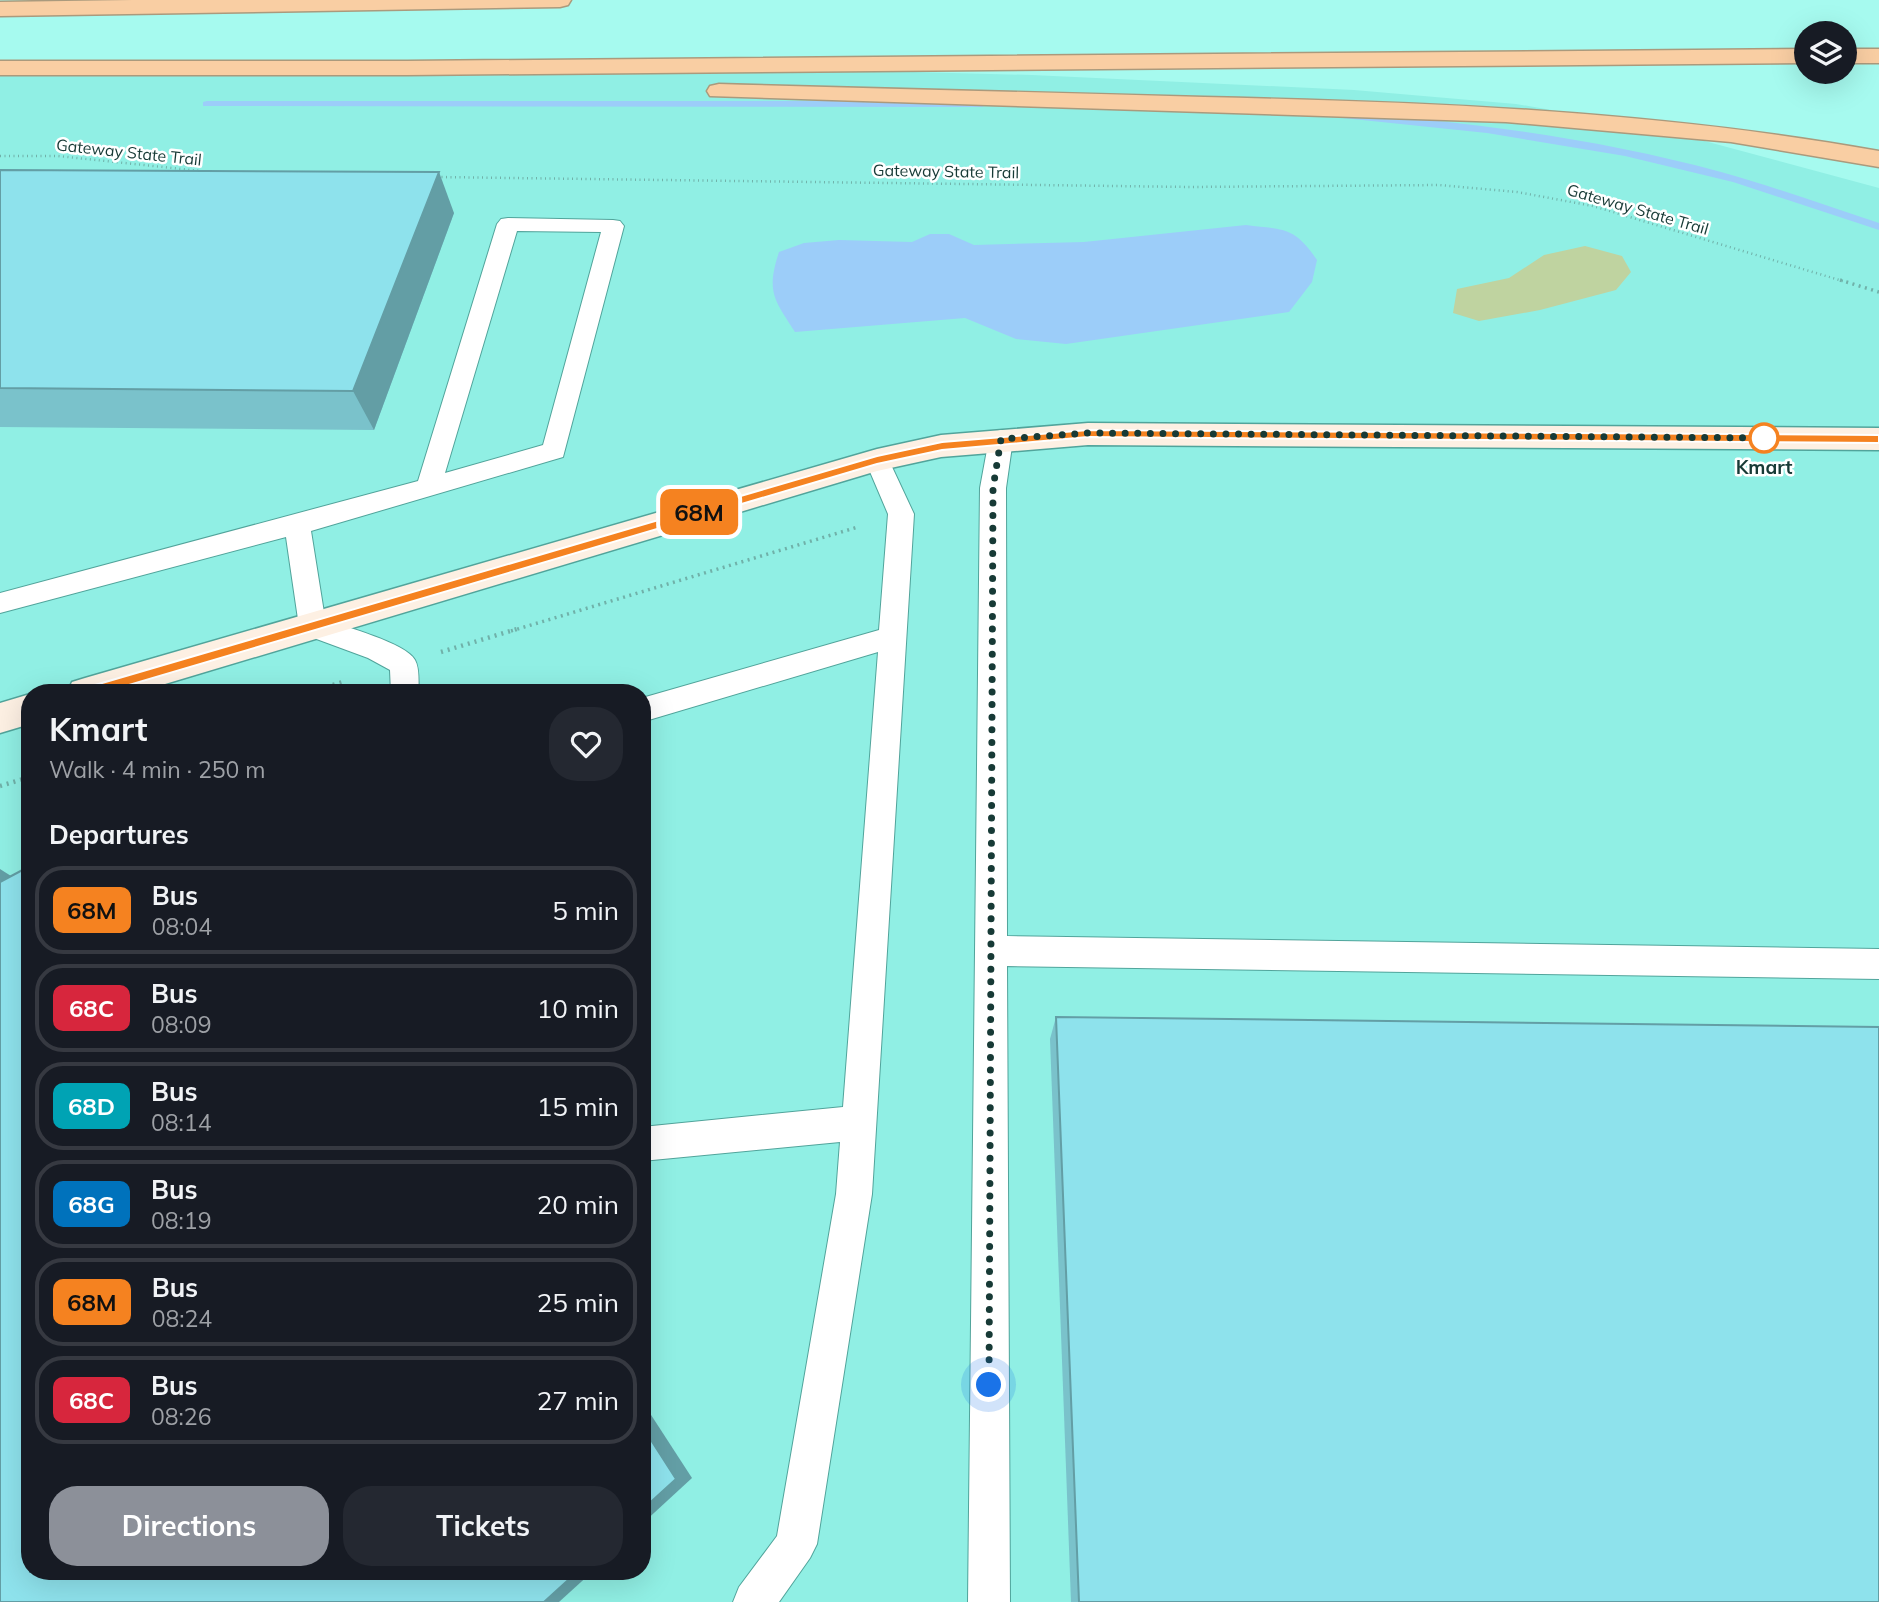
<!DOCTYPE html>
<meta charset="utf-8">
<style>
body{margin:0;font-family:Mulish,sans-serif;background:#242831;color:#f1f3f6;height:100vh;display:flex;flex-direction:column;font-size:26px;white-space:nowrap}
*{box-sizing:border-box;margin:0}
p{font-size:23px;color:#9ea1a6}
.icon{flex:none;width:38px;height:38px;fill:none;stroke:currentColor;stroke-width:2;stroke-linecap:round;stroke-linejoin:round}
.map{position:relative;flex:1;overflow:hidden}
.sheet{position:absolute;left:21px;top:684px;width:630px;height:896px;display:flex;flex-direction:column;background:#171b24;border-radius:28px;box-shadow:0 7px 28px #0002}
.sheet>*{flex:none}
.badge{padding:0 14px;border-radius:10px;font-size:24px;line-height:46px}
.buttons{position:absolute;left:1794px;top:21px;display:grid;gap:14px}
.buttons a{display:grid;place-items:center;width:63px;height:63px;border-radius:50%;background:#171b24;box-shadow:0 7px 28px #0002;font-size:35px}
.you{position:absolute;width:35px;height:35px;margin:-18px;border:5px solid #fff;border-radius:50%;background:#1a73e8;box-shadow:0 0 0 10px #1a73e833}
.map>.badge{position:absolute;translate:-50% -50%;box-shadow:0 0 0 4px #fff}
h2{padding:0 28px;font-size:26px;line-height:63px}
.round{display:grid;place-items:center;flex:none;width:74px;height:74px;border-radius:28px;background:#242831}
.headline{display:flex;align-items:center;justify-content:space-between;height:119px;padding:0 28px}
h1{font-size:33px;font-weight:700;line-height:52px}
.primary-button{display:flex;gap:14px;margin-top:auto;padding:14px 28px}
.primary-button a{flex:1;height:80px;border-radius:28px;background:#8c9099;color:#fff;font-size:28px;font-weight:700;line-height:80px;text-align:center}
.primary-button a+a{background:#242831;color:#f1f3f6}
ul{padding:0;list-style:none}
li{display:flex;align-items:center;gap:21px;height:88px;margin:0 14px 10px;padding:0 14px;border:4px solid #363941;border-radius:28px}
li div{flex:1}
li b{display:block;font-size:26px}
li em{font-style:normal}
li .badge{min-width:77px;font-weight:700;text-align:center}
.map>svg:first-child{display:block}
</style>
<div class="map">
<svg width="1879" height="1602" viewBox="0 0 1879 1602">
<rect width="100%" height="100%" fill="#a6faef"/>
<path fill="#90efe4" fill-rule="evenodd" d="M801,69L1032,75L1354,90L1516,104L1656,128L1879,188V1602H0V72ZM30,693H642V1572H30Z"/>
<path fill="#bfd3a0" d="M1585,246L1622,256L1631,272L1616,290L1540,310L1479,321L1453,313L1457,289L1509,278L1544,255Z"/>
<path fill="#9ccdf9" d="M1246,225C1284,230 1294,226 1317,260L1312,282L1289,312L1066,344L1016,339L965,318L795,332C774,299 766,292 779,252L804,243L839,240L912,242L930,234H949L974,245L1084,242Z"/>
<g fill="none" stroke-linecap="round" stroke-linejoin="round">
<g fill="#9ccdf9" fill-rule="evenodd">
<path d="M207,101H982L987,104L982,107L203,106V102Z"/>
<path d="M1347,113C1473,122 1599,139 1721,172C1775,187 1826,206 1879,223V230L1733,182L1625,156L1487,133L1343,118V114Z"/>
</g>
<defs>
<g id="lane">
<path d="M508,218L613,220L620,221L624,226L563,457L311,531L325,619C345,627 406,643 415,660C420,669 418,683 419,693H391L390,670L368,658L303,634L299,626L286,537L0,613V593L418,481L497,224L501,219ZM517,231L601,232L543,445L445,473Z"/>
<path d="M1001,430L1010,433L1013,439L1006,488L1007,936L1879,949V979L1007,966L1010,1602H968L980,488L989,439L992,433Z"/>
<path d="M877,451L886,454L914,514L872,1194L817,1544L810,1558L779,1602H733L739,1587L777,1536L836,1194L840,1142L642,1161V1127L843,1107L878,652L642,722V698L879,630L888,514L865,460L868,454Z"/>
</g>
<g id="secondary">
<path d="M1088,423L1879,428V450L1088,445L941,457L877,471L135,693H67L72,682L85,678L877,449L941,435Z"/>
<path d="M30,694V724L0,733V703Z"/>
</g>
<g id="highway">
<path d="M132,0H571L568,5L560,7L0,16V2Z"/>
<path d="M1806,49V63L407,75H0V61H407Z"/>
<rect x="1844" y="49" width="35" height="14"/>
<path d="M719,84C881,89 1042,92 1204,97C1431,102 1656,111 1879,151V167L1731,142L1506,122L710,96L707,91L710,86Z"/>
</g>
</defs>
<use href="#lane" stroke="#51a49b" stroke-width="2"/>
<use href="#secondary" stroke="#51a49b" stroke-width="3"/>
<use href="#highway" stroke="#aa9a7d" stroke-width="3"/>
<g stroke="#70b1a9" stroke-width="2.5" stroke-dasharray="1 3.5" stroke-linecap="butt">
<path d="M0,156H58L201,171"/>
<path d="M437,177L1190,187L1439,185L1517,192L1593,206L1846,282"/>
</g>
<g stroke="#70b1a9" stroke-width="3.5" stroke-dasharray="2 4.5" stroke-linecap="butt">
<path d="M1840,280L1879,292"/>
<path d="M511,631L858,527"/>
</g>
<g stroke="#70b1a9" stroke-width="4.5" stroke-dasharray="2 5" stroke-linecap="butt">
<path d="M441,652L517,629"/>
<path d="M306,693L346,681"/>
<path d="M0,786L30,777"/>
</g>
<use href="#lane" fill="#fff" fill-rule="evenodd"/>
<use href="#secondary" fill="#fdf0e3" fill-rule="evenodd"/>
<use href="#highway" fill="#f9cea3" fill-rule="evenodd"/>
</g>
<g fill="#7ac2cb">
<path d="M0,170L454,213L374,430L0,427Z"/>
<path d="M1056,1017L1879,1602H1071L1050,1039Z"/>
</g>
<g fill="#639ea5">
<path d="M439,172L454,213L374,430L353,391Z"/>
<path d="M0,869L11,876L0,890Z"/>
<path d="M642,1401L692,1478L642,1524Z"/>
<path d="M577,1572H592L559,1602H544Z"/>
</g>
<g fill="#8ee2ec" stroke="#639ea5" stroke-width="2">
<path d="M0,170L439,172L353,391L0,388Z"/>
<path d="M30,866V1572H577L544,1602H0V882Z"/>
<path d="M1056,1017L1879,1027V1602H1079Z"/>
<path d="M642,1426L676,1479L642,1510Z"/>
</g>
<path fill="#f58220" stroke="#fff" stroke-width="2" d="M1088,430L1879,435V443L1088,437L942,450L877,464L85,698L79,693L85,688L877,456L942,442Z"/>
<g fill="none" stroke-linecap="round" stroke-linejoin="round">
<path stroke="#173a36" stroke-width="7" stroke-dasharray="0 12.6" d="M989,1385L993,488L1001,439L1088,433L1774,438H1764"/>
</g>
<circle fill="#fff" stroke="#f58220" stroke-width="3.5" cx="1764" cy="438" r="14"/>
<g text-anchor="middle" stroke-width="5" stroke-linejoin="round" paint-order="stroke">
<g font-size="16" fill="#173a36" stroke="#fff">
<text transform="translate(129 152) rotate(6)" y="6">Gateway State Trail</text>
<text transform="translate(946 171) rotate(1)" y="6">Gateway State Trail</text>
<text transform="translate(1638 209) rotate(16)" y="6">Gateway State Trail</text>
</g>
<g font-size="19" font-weight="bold" fill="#173a36" stroke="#fff">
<text x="1764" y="474">Kmart</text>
</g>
</g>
</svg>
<div class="buttons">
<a><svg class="icon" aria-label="layers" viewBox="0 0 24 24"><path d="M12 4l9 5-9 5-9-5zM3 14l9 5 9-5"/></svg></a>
</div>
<div class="you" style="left:989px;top:1385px"></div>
<b class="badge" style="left:699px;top:512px;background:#f58220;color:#111">68M</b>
<section class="sheet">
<div class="headline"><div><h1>Kmart</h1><p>Walk · 4 min · 250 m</p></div><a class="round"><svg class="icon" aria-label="heart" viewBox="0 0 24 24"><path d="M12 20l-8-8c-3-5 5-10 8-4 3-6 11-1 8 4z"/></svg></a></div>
<h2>Departures</h2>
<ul>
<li><span class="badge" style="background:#f58220;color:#111">68M</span><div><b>Bus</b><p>08:04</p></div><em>5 min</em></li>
<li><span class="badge" style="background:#d7263d;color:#fff">68C</span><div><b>Bus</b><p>08:09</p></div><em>10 min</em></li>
<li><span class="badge" style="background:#00a3b4;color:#fff">68D</span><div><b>Bus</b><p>08:14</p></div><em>15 min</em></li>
<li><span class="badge" style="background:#0072bc;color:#fff">68G</span><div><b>Bus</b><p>08:19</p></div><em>20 min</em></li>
<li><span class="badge" style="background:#f58220;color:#111">68M</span><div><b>Bus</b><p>08:24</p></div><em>25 min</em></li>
<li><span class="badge" style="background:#d7263d;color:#fff">68C</span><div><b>Bus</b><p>08:26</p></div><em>27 min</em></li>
</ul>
<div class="primary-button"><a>Directions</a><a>Tickets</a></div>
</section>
</div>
